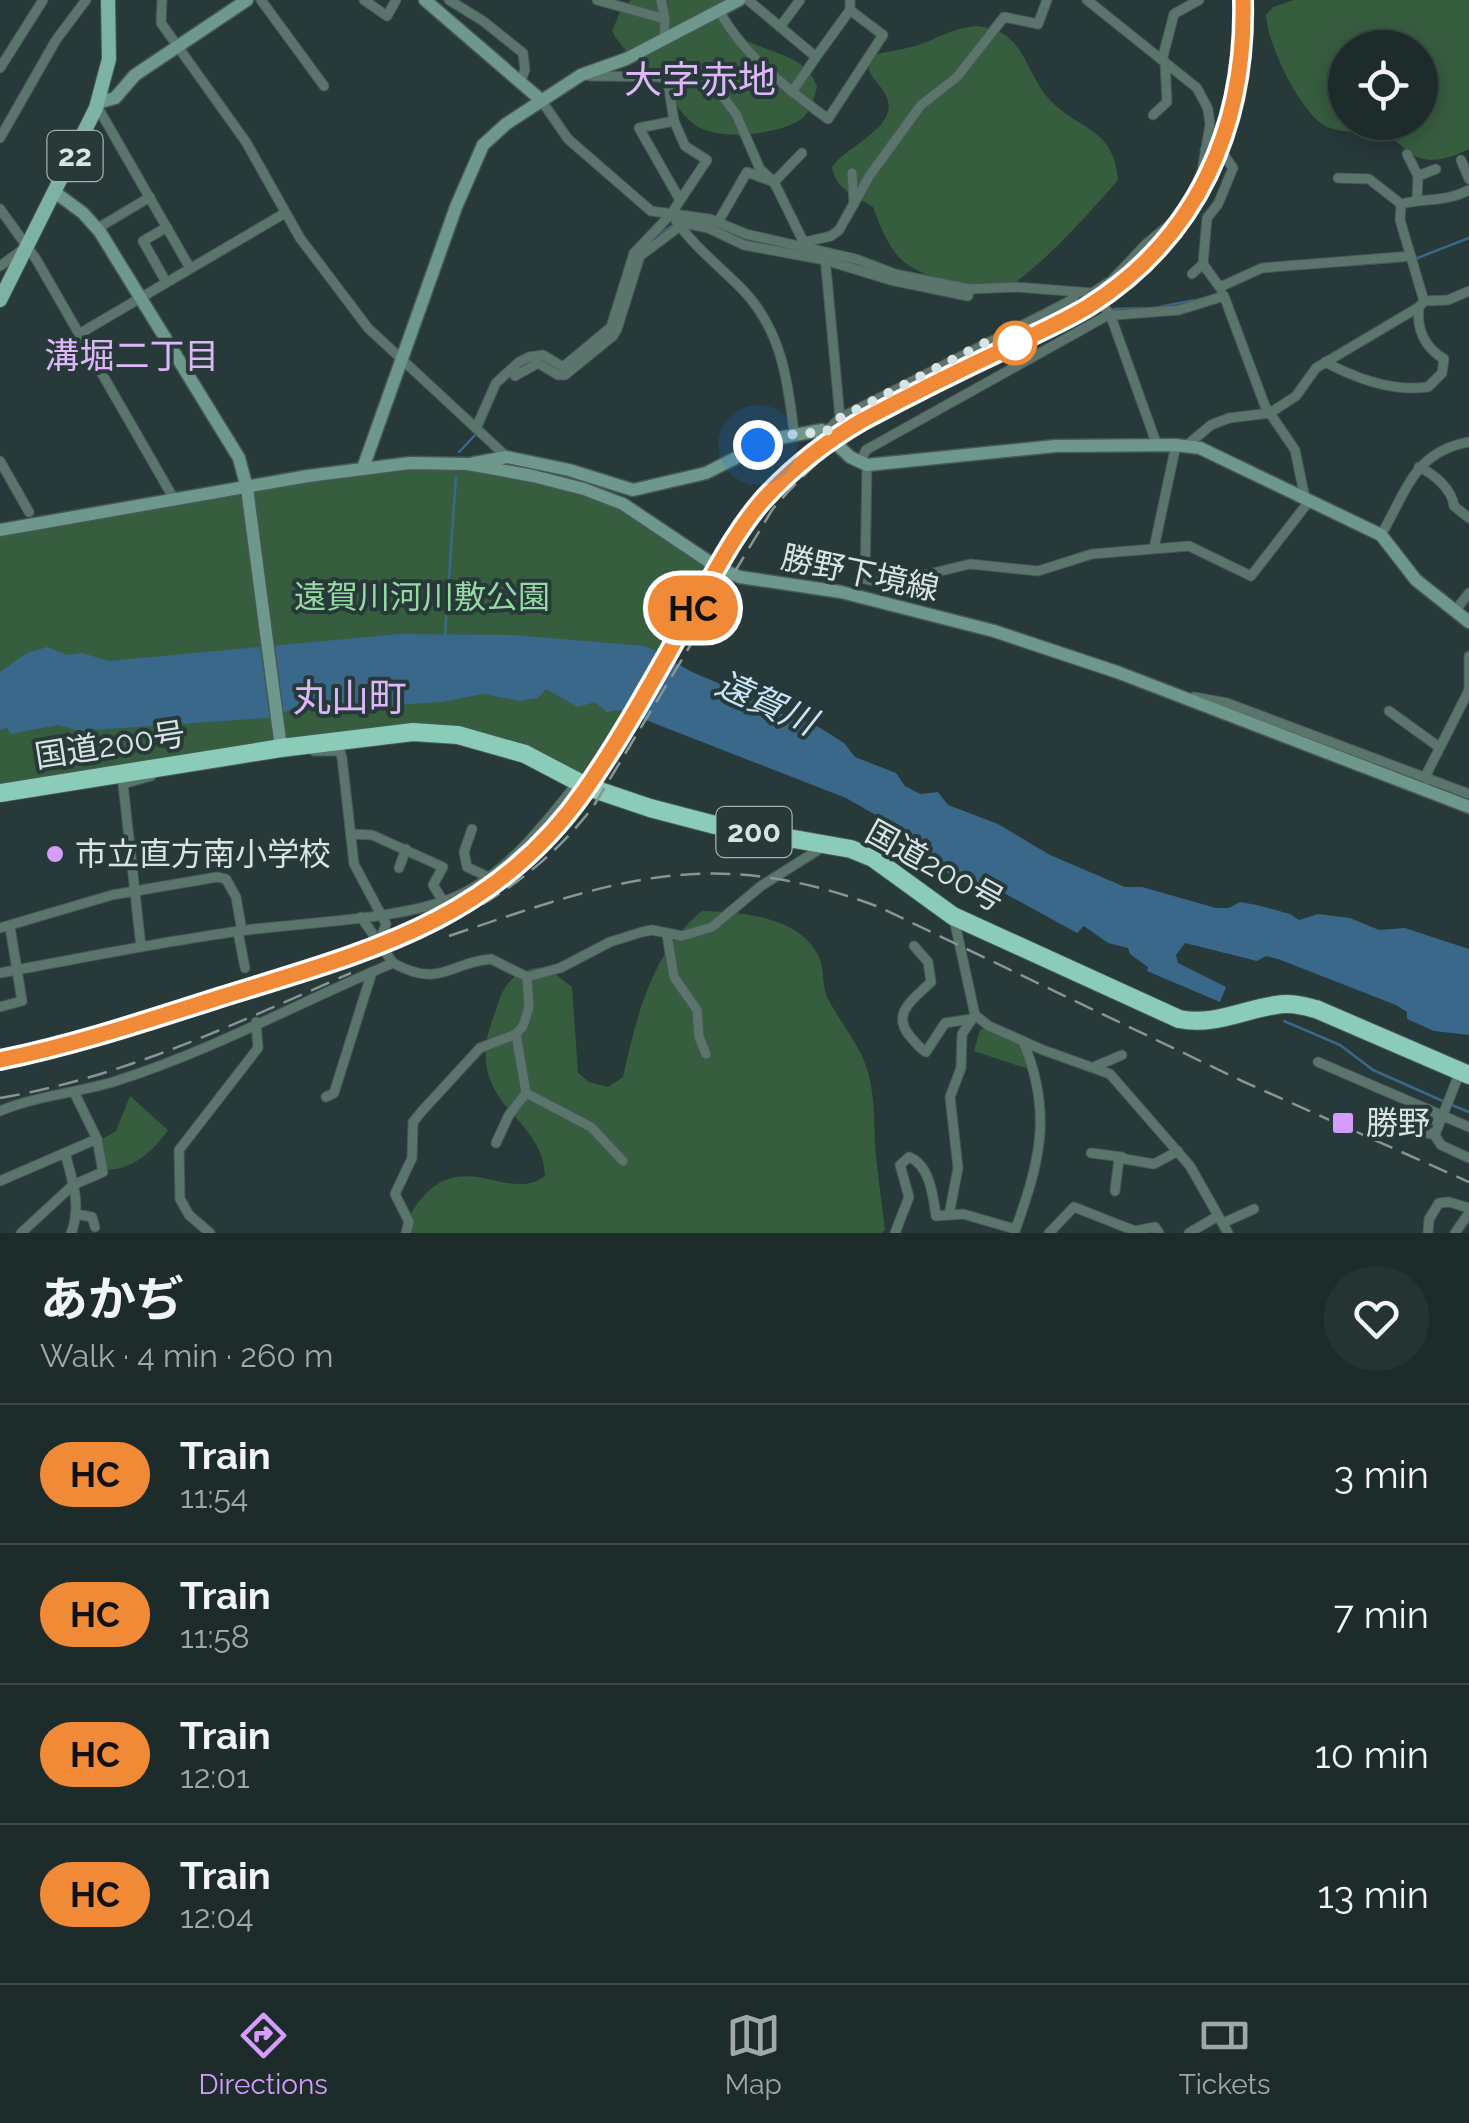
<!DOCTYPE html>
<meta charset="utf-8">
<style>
body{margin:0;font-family:Raleway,"Noto Sans JP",sans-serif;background:#253333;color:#f1f3f6;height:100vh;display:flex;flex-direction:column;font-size:38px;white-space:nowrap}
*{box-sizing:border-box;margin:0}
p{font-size:32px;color:#a0a7a9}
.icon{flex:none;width:55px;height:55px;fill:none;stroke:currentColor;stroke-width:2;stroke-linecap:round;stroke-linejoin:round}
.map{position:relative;height:1233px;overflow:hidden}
.sheet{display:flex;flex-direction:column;background:#1d2b2b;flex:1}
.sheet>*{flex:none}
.badge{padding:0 20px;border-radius:32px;font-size:35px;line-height:65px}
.buttons{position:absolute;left:1328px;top:30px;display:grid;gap:20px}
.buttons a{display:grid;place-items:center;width:110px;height:110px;border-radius:50%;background:#1d2b2b;box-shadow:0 5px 25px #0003,0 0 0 2px #3b4747;font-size:50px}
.you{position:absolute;width:50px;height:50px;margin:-25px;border:8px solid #fff;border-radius:50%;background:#1a73e8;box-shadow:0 0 0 15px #1a73e833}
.map>.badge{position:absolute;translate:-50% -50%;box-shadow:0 0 0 5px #fff}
.round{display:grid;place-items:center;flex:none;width:105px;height:105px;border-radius:52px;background:#253333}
.overview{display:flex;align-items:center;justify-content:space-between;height:170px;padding:0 40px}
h1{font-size:48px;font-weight:700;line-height:75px}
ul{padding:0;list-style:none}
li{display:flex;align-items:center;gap:30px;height:140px;padding:0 40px;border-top:2px solid #3b4747}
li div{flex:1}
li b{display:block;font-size:38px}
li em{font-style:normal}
li .badge{min-width:110px;font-weight:700;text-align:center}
.tabs{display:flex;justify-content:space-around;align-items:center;height:140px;border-top:2px solid #3b4747;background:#1d2b2b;font-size:28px;color:#a0a7a9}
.tabs a{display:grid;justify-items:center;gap:5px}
.tabs .on{color:#d49cfb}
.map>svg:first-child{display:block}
</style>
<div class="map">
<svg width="1469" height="1233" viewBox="0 0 1469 1233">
<rect width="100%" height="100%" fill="#273939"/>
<g fill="#375d3f" fill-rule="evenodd">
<path d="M631,0H733L724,21C730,26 736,34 742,38C766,53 808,54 817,87C814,99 811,113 800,120C776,135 717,142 694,124C679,113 671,95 659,82C643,63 624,54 612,31L621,10Z"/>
<path d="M1294,0H1469V149C1450,158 1430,166 1410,153C1401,146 1396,139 1384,135C1367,130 1346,134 1330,128C1302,119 1267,43 1266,15L1273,7ZM1345,48H1420V122H1345Z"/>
<path d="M976,26C1026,30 1022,69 1050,100C1079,131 1114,127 1118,180C1098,204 1032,277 1006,287C983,295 920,277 903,261C888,248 880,225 873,207C855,195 836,191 832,167C845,146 904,126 885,94C878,80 865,76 869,58C884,50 900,51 915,46C937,39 953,28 976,26Z"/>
<path d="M410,466C472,467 544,473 602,499C642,517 678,546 714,570L592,783L451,729L0,787V533Z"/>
<path d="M702,911C740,912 800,916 819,957C825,971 821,986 829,1001C839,1019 852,1036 861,1054C875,1084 874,1113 875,1145C877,1173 882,1202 885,1230L881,1233H401C448,1127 504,1208 545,1176C543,1120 480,1110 486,1045C487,1033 493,1019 497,1007C504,981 518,968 546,967L572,987L578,1073L589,1082L608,1087L623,1077C636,1018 652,951 702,911Z"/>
<path d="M988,1027L1017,1041L1031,1070L974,1051L980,1030Z"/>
<path d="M130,1096L168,1130C153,1151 134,1169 107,1170L102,1139L116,1131Z"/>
</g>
<path fill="#3a688a" d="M399,634L514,635L645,646L692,672L763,702L788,718L811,722L844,743L855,757L896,773L905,786L920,794L938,792L948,805L998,824L1050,855L1125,887H1142L1216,908H1229L1240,902L1257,905L1290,914L1299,920L1318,914L1350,918L1379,930L1405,928L1469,949V1035L1434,1031L1407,1019V1012L1396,1005L1278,959L1266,956L1257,961L1185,943L1176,955L1178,963L1226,987L1220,1002L1147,971L1148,967L1130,954L1128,948L1108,943L1084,926L1077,933L1004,893H987L946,872L874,814L846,798L620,710L607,712L595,702L578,707L546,689L538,698L520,701L483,694L442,702L359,707L310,703L267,718L79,731L58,725L10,734L7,727L0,730V672L27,653L47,647L67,655L82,653L109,661Z"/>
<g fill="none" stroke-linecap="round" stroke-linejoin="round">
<g stroke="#3a688a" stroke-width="2.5">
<path d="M710,224L730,234"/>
<path d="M652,240L671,226"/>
<path d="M1415,259L1469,238"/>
<path d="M1337,266L1404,261"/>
<path d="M1159,307L1195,300"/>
<path d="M1114,309L1146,308"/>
<path d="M481,428L495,395"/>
<path d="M459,452L476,434"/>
<path d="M445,635L456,477"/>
<path d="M1284,1021L1340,1045L1373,1070L1445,1102"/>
<path d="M1452,1105L1469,1112"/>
</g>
<defs>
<g id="street">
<path d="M162,0L161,23L246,142L300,238L368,328L507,457"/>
<path d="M261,0L324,86"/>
<path d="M364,0L387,16L396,0"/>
<path d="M449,0L483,21L523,53L525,70L520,82"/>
<path d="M597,0L665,19"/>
<path d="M661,0L665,19L664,40"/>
<path d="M748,0L816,57L850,10V0"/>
<path d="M720,12C743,55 790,91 828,119L883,35L850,10"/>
<path d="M780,27L800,0"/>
<path d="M1162,60L1174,14L1199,0"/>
<path d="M0,68L43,0"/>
<path d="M589,76L667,77L712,82L736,114L760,169L774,182L806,247"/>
<path d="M667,77L674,121"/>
<path d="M792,92L816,57"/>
<path d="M541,100L568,139L651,211L710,219L746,234L856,259L895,274L969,289L1016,287L1092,293L1112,280L1146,244L1175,220L1194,191L1202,171L1210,125L1208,109L1197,88L1087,0"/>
<path d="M97,106L190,268"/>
<path d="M1153,115L1167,102L1165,62"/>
<path d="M0,138L56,40L86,0"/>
<path d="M1407,154L1418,176L1417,199"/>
<path d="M1461,160L1469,179"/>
<path d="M852,173L854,204"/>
<path d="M1418,176L1436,169"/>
<path d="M1338,178L1369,179L1401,204"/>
<path d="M0,209L36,259L174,499"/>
<path d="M676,221C695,247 719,266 742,289C781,329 788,380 794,433"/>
<path d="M718,222L747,172L774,182L802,153"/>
<path d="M98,228L150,197"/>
<path d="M805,242L831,236L839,230L870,175L921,105L957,77L1004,17L1038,24L1047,0"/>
<path d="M825,257L840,418"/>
<path d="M1203,264L1207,218L1218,204L1233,168L1226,158L1205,150"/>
<path d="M0,266L25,248"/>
<path d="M1192,274L1203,264L1221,289"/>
<path d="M166,282L143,241L167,227"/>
<path d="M1220,287L1262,268L1411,256"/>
<path d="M1092,293L1110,314L1115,315L1179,310L1224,296L1265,406L1295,450L1305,498"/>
<path d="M1424,301L1400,220L1401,204C1424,198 1447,202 1469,190"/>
<path d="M79,334L285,213"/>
<path d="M1325,362C1355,378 1393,392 1428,387L1442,373L1444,359C1425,348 1416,329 1419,307"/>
<path d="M515,376L538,363L558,375H565L613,336L617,329L640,256L684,223L708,228L744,245L825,260L890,280L968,296L969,289"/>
<path d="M476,428L496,383L519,362L529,357L543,355L563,367L611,327L634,253L671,214L707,160L685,146L674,121L639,128L680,200"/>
<path d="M826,432L840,418L1070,301L1078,292"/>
<path d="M1186,446L1211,425L1229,418L1270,413L1296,396L1316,368L1419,307L1424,301L1448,300L1469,291"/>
<path d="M0,461L29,512"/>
<path d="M860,463L866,450L873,446L1110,314L1157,445"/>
<path d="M867,465L865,579L887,584L970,564L1038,571L1092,554L1189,546L1251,576L1310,500"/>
<path d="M1419,467C1434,474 1452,489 1454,506L1469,518"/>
<path d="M1381,535C1406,493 1413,452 1469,442"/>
<path d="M1154,548L1176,445"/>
<path d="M1455,611L1469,593"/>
<path d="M1194,697L1227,703L1469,794"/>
<path d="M1389,711L1439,747"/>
<path d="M314,751H340L342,758L354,864L386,924L382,935L376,940"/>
<path d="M1428,780L1425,777L1469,690V656"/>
<path d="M472,829L464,852L467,867L488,877"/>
<path d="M351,834L372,835L443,867L433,885L443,901"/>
<path d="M399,868L406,849"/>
<path d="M361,917L393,963C441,989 450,962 491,959L527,977L560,968L610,942L642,932L652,930L682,936L712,927L761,886L826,845"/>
<path d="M954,919L975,1015L989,1026L1043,1050L1110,1074L1190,1166L1228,1233"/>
<path d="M0,928L112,895L217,877L226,879L236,897L242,931"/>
<path d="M238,932L245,968"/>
<path d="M667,935L674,977L697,1010L699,1037L706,1054"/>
<path d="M914,946L928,962L931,982C915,998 891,1012 909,1035C915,1042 919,1048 926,1052L945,1023L971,1019"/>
<path d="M141,947L123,784L151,776"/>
<path d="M0,973C82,958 164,941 247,930C308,922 395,920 450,899C503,879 544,825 578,782"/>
<path d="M0,1007L22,1001L10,927"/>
<path d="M516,1034L526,1093L591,1127L623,1161"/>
<path d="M1318,1062L1469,1127"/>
<path d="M1096,1066L1122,1055"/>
<path d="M326,1097L334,1093L372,972"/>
<path d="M0,1111C38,1095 80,1093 119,1080C213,1050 302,1001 393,963"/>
<path d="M1442,1116L1426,1122L1425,1132L1430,1134L1436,1132L1460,1072"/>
<path d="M1434,1134L1441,1145L1469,1158"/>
<path d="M496,1143L509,1115L526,1093"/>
<path d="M65,1153C72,1178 82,1208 71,1233"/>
<path d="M1091,1153L1122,1157"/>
<path d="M0,1181L97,1139"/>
<path d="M1115,1191L1119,1158L1154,1164L1178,1151"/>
<path d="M75,1214L92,1217L95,1227"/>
<path d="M949,1215L958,1168L950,1097L961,1068L962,1034L975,1015"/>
<path d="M1223,1223L1254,1209"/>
<path d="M1015,1231C1040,1161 1053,1113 1023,1041"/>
<path d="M21,1233L73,1185L103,1172L97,1139L74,1092"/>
<path d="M210,1233L189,1215L180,1199L179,1150L258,1048L256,1022"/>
<path d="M406,1233L409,1222L395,1194L412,1158L413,1122L422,1111L480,1048L516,1034L523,1026L529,1007L527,977"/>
<path d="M895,1233L909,1197L900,1165L909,1157C930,1165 933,1196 936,1216L963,1214L1015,1229"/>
<path d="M1049,1233L1074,1207L1135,1231L1155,1227L1159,1233"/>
<path d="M1189,1233L1218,1216"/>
<path d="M1428,1233L1429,1219L1439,1203L1449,1202L1469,1208"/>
<path d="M1455,1233L1469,1213"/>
</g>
<g id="secondary">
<path d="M425,0L541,100"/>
<path d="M97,103L115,98L135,75L247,0"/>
<path d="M56,193L83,213L100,232L239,458L247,488L281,748"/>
<path d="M474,463L507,457L569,470L633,490L706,473L773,439L822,430L850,457L867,465L1055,446L1176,445L1200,448L1381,535L1416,580L1469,622"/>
<path d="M363,468L456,207L483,145L506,124L581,75L626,59L739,0"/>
<path d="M0,530L308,476L410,463L468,464L533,476L584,489L623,504L720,569L740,577L841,592L994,631L1117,672L1469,807"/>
</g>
<path id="primary" d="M0,300L96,108L109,59L108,0"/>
<path id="highway" d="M0,793L281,748L413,732L458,735L525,754L588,787L650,808L715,825L851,849L873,858L953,916L1179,1019C1214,1026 1242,1010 1276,1005C1290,1002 1303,1006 1316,1009L1469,1075"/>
</defs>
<use href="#street" stroke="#475858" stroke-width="11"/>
<use href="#secondary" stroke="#475858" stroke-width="15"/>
<use href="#primary" stroke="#475858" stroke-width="16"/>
<use href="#highway" stroke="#475858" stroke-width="20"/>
<use href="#street" stroke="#5b756c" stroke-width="9"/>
<use href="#secondary" stroke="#6e988b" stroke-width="12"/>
<use href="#primary" stroke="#7db3a2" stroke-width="14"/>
<use href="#highway" stroke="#8accb7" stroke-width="18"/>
<g stroke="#879595" stroke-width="2.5" stroke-dasharray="20 10" stroke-linecap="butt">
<path d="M493,884C589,811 640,698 700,596C721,562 740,524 768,495"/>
<path d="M449,936C612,881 709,843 879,907L1242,1081L1469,1182"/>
<path d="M0,1065C85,1048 167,1020 250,993C384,949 501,925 593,807L772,510C801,476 830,449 868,424C941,384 1020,354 1091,310C1200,242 1251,125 1248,0"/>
<path d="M0,1098C125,1077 236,1023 351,973"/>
</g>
</g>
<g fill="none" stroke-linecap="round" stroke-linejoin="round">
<defs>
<path id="line" d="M0,1060C74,1045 146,1021 218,998C362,953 493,923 585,790C629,727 666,655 705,589C722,559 740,526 763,500C792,468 825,442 863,420C910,395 958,371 1007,348C1034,334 1063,322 1089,306C1198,237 1246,126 1243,0"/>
</defs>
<use href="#line" stroke="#fff" stroke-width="22"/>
<use href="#line" stroke="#f08a37" stroke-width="15"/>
<path stroke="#d9e3e3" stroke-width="10" stroke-dasharray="0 18" d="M758,445L794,434L826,432L840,418L1010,330L1015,343"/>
</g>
<circle fill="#fff" stroke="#f08a37" stroke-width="5" cx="1015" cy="343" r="20"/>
<g fill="#d49cfb" stroke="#273939" stroke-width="4">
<circle cx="55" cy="854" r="10"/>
<rect x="1331" y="1111" width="24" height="24" rx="5"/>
</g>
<g text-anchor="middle" stroke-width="8" stroke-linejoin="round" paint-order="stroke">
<g fill="#273939" stroke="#a4b0b0" stroke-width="2.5">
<rect x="47.5" y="131" width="55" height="50" rx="8"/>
<rect x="716.5" y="807" width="75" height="50" rx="8"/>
</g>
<g font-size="30" font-weight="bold" fill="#d9e3e3">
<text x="75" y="166">22</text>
<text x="754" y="842">200</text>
</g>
<g font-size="32" fill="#d9e3e3" stroke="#273939">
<text transform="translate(860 573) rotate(12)" y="11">勝野下境線</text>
<text transform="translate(110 745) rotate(-9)" y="11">国道200号</text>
<text transform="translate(935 866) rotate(29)" y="11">国道200号</text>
</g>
<g font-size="32" fill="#95d9a2" stroke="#273939">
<text x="422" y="608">遠賀川河川敷公園</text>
</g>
<g font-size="32" fill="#d9e3e3" stroke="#273939" text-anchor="start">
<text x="75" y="865">市立直方南小学校</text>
<text x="1366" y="1134">勝野</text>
</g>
<g font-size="35" fill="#ddb7fa" stroke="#273939">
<text x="132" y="368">溝堀二丁目</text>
</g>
<g font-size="35" font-style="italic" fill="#c9e4fa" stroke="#273939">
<text transform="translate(766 703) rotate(24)" y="12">遠賀川</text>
</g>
<g font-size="38" fill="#ddb7fa" stroke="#273939">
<text x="700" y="93">大字赤地</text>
<text x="350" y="711">丸山町</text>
</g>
</g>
</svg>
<div class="buttons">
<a><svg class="icon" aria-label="locate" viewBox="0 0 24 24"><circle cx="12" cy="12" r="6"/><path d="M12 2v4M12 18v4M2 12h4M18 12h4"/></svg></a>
</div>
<div class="you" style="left:758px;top:445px"></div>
<b class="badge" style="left:693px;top:608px;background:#f08a37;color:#111">HC</b>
</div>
<section class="sheet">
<div class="overview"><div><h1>あかぢ</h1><p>Walk · 4 min · 260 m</p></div><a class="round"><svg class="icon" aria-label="heart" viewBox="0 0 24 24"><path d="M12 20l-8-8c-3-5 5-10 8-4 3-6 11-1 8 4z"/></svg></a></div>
<ul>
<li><span class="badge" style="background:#f08a37;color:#111">HC</span><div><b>Train</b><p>11:54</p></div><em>3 min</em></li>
<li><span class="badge" style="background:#f08a37;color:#111">HC</span><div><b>Train</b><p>11:58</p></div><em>7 min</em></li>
<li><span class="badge" style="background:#f08a37;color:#111">HC</span><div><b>Train</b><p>12:01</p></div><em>10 min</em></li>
<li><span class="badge" style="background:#f08a37;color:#111">HC</span><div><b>Train</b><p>12:04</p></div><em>13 min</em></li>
</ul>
</section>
<nav class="tabs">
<a class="on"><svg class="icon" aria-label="directions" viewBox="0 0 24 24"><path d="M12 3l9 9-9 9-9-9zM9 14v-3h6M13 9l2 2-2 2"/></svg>Directions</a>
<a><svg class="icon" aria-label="map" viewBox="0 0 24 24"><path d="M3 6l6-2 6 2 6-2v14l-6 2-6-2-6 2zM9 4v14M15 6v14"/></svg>Map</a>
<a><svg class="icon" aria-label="tickets" viewBox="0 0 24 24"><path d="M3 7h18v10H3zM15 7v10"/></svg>Tickets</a>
</nav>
